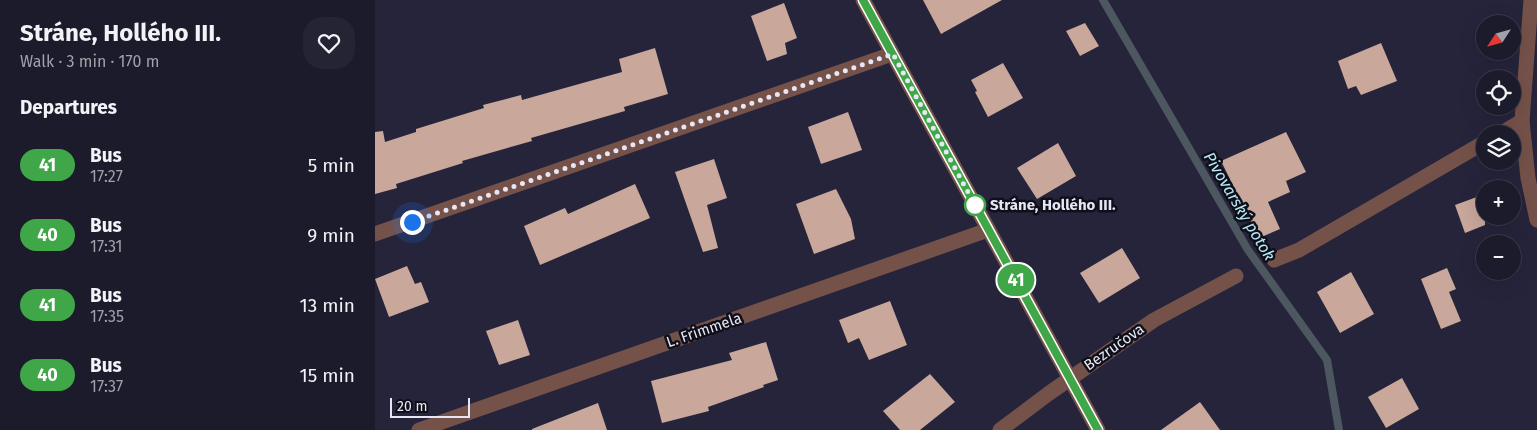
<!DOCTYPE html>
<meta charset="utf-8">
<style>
body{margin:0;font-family:"Fira Sans",sans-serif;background:#252434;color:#f1f3f6;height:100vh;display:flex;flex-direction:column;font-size:19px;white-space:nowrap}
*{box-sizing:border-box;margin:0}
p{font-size:16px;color:#a0a1a9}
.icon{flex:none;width:28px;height:28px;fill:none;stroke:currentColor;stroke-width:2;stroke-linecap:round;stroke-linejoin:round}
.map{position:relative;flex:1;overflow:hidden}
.details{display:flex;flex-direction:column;background:#1c1b2c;width:375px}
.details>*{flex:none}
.badge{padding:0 10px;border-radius:16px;font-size:18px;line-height:32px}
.needle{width:32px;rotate:234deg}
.tools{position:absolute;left:1101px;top:15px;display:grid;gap:10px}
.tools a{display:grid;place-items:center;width:45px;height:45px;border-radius:50%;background:#1c1b2c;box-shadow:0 5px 20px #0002,0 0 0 1px #3a3948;font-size:25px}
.scale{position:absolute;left:15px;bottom:12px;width:80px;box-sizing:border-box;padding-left:5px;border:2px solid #e7e6f6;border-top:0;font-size:14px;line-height:18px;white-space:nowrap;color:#e7e6f6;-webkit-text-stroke:4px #0f0f19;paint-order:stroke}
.you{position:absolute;width:25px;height:25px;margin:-12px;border:4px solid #fff;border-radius:50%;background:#1a73e8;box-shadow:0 0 0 8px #1a73e833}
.map>.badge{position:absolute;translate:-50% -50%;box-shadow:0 0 0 2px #fff}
h2{padding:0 20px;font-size:19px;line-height:45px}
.round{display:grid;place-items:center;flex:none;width:52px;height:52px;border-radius:20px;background:#252434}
.head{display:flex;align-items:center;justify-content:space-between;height:85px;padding:0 20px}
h1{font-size:24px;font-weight:700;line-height:38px}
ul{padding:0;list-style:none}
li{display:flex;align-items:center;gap:15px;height:70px;padding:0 20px}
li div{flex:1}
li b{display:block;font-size:19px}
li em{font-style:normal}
li .badge{min-width:55px;font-weight:700;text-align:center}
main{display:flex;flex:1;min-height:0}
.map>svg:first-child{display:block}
</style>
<main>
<section class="details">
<div class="head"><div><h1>Stráne, Hollého III.</h1><p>Walk · 3 min · 170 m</p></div><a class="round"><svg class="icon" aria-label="heart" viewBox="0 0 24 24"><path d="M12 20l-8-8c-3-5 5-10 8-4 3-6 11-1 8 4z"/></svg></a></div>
<h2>Departures</h2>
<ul>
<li><span class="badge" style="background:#3fa747;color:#fff">41</span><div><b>Bus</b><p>17:27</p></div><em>5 min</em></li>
<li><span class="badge" style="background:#3fa747;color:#fff">40</span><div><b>Bus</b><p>17:31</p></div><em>9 min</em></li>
<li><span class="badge" style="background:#3fa747;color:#fff">41</span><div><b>Bus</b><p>17:35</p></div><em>13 min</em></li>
<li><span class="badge" style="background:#3fa747;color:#fff">40</span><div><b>Bus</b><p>17:37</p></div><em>15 min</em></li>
</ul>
</section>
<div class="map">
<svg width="1162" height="430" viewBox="0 0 1162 430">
<rect width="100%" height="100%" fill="#26243b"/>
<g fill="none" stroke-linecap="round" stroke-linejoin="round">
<path stroke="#4d575f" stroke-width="8" d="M728,0L873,250L952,360L964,430"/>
</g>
<g fill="#c9a79b">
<path d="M548,0H627L566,34Z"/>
<path d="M409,3L422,38L410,43L412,54L392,61L376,16Z"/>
<path d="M710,23L724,46L705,56L691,31Z"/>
<path d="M1006,43L1022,81L986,95L981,86L973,89L963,61Z"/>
<path d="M280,48L293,94L249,107L250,111L156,138L157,141L87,161L88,163L21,184L22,188L0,194V132L8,131L10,142L41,132V129L109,108L108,105L146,95L147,100L247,72L244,59Z"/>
<path d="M628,63L648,98L613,117L600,92L602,91L596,80Z"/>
<path d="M473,112L487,150L446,164L433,127Z"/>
<path d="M911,132L931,172L911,181L915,192L893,202L905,229L884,238L846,161Z"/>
<path d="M683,143L701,176L662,199L642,168Z"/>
<path d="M339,159L352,198L332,205L343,248L328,252L300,172Z"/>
<path d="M260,184L275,218L165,265L149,226L190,208L193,214Z"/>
<path d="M461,189L476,219L480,239L439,254L421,204Z"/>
<path d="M1110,194V225L1090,233L1080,205Z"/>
<path d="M747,248L765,278L724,303L705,273Z"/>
<path d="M32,266L40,284L46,282L54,302L14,317L0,279Z"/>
<path d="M1072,268L1081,289L1074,292L1086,321L1066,329L1046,279Z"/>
<path d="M976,272L999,314L965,333L942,292Z"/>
<path d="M515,301L532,345L494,360L484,338L473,343L464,320Z"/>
<path d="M143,320L155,355L124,365L111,331Z"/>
<path d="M391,342L403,380L388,385L389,387L333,407L334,411L287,423L276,381L357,360L354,353Z"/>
<path d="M555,374L580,402L545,430H525L508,411Z"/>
<path d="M1027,378L1044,409L1011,428L993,397Z"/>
<path d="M825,402L845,430H786Z"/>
<path d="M223,403L232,430H157V429Z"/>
</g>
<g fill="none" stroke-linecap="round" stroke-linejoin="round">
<g stroke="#755249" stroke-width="15">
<path d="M488,0L723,430"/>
<path d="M1156,0L1147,121L1153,178L1162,220"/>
<path d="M1125,134L1147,121"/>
<path d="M0,234L517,54"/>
<path d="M899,260L924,250L1110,142"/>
<path d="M44,430L613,230"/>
<path d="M625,430L673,394L779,320L861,276"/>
</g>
</g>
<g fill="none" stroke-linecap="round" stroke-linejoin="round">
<defs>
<path id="line" d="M488,0L723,430"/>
</defs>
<use href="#line" stroke="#fff" stroke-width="11"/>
<use href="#line" stroke="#3fa747" stroke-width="8"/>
<path stroke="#e7e6f6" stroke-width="5" stroke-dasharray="0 9" d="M37,222L518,54L600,205"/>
</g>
<circle fill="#fff" stroke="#3fa747" stroke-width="2.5" cx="600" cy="205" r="10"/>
<g text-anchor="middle" stroke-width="5" stroke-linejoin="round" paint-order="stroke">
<g font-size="15" font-weight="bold" fill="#e7e6f6" stroke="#0f0f19" text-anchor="start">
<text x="615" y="210">Stráne, Hollého III.</text>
</g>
<g font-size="15" fill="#e7e6f6" stroke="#0f0f19">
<text transform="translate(329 330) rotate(-19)" y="5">L. Frimmela</text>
<text transform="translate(739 347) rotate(-35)" y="5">Bezručova</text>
</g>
<g font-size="16" font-style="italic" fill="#b7ebf7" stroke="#0f0f19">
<text transform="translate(865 206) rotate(59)" y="6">Pivovarský potok</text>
</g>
</g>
</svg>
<div class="tools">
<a><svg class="needle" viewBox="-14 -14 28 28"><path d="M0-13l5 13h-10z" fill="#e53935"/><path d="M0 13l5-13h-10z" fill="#a0a1a9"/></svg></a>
<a><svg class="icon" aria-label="locate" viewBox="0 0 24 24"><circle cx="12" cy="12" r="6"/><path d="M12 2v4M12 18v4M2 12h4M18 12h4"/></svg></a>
<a><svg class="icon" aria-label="layers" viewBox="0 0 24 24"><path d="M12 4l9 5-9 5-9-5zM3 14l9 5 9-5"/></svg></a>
<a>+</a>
<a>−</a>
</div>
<div class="scale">20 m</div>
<div class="you" style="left:37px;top:222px"></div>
<b class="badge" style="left:641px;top:280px;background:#3fa747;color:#fff">41</b>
</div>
</main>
